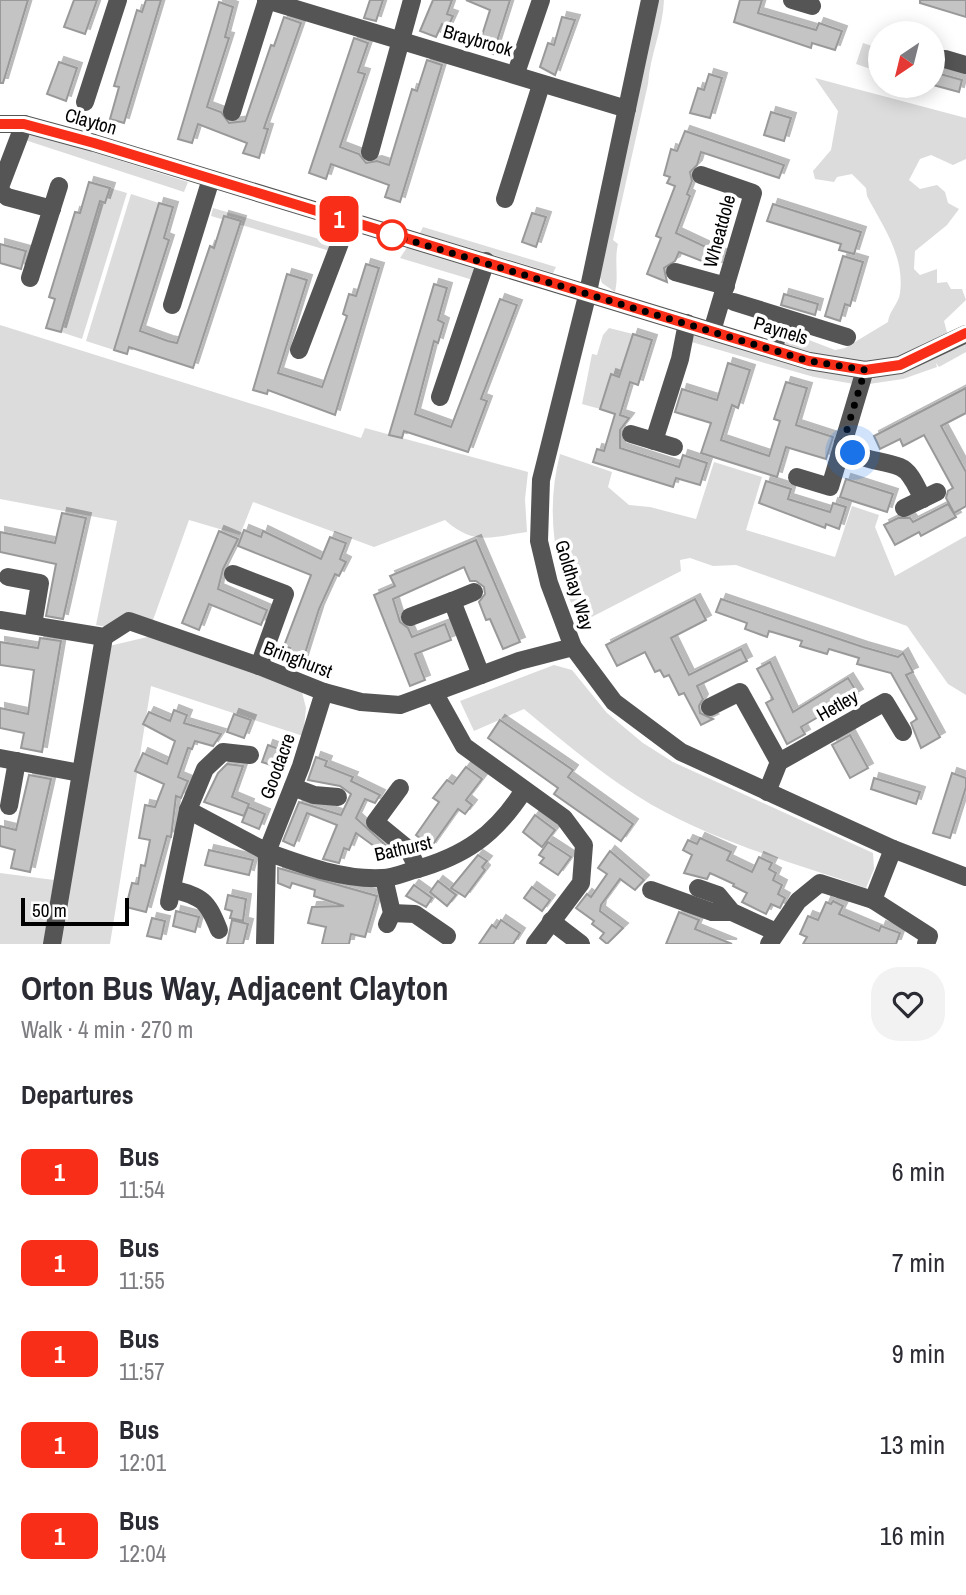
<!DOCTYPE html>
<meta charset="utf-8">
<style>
body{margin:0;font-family:"Archivo Narrow",sans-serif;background:#f2f2f3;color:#2b2b33;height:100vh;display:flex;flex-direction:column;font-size:26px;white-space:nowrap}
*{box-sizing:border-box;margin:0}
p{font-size:23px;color:#7c7c81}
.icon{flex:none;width:38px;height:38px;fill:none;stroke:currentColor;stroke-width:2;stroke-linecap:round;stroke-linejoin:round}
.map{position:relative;height:944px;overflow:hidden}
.side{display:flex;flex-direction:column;background:#fff;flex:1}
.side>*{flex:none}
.badge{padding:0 14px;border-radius:10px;font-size:24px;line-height:46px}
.needle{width:46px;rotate:215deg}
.buttons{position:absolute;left:868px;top:21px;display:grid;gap:14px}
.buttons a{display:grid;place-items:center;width:77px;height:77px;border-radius:50%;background:#fff;box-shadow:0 4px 18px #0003;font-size:35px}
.scale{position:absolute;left:21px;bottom:18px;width:108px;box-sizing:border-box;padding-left:7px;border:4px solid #000;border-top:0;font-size:19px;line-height:24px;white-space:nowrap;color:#000;-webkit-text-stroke:5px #fff;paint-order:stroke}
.you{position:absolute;width:35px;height:35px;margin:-18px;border:5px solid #fff;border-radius:50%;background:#1a73e8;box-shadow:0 0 0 10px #1a73e833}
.map>.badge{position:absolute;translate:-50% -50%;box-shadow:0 0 0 4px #fff}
h2{padding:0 21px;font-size:26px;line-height:63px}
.round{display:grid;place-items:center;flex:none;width:74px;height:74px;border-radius:28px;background:#f2f2f3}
.overview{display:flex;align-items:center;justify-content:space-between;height:119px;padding:0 21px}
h1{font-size:33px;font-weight:700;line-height:52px}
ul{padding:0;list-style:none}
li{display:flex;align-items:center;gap:21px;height:91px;padding:0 21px}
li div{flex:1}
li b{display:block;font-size:26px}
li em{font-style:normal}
li .badge{min-width:77px;font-weight:700;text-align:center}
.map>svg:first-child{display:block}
</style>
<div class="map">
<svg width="966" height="944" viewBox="0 0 966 944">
<defs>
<filter id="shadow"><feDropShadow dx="5" dy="-5" stdDeviation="0" flood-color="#0004"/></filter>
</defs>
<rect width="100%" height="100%" fill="#fff"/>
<g fill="#dcdcdc">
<path d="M656,0H664C663,29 650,55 648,84L613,240L618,244C614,261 619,275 615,292L602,283L598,272Z"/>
<path d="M873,42L880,44L877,71L856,64L863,43L872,46Z"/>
<path d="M815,78L966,118V159L953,165L931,155L920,159L909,180L920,189L937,185L945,192L948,203L959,209L947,225L915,251L914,269L920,275L937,269V283L947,282L951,289H962L966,300L944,321L948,336C880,371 853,365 781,346L796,335L835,350L845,348L888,322C889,311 899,303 900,293C905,256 883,227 867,196L866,188L852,174L837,177L834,182L815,179L813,171L831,150L838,111Z"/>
<path d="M33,133L188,182L184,192L25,140Z"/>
<path d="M110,188L127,193L82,339L61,332L100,201L106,202Z"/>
<path d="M131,194L159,203L114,350L86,341Z"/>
<path d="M213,208L333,243L330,251L211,216Z"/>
<path d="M423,227L556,267L553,273L420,233Z"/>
<path d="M408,246L474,267L473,280L400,258Z"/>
<path d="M0,325L361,438L365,428L528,472L525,499L527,532C491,537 474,546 445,520L374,547L253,502L240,535L189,520L153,620L107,627L96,625L117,521L0,499Z"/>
<path d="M609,328L633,334L619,377L611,375L600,409L582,404L592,354L597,355L603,335Z"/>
<path d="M697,333L855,377L854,384L814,377L688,341Z"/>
<path d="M966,341V352L939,367L936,363L937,367L903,379L869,384L875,375Z"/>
<path d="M560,454L612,472L608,487L629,505L650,507L696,519L714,462L762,477L746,530L835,557L852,506L879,515L875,527L895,576L966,536V695L948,684L907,626L736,565L713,566L690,558L680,560L681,571L580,623C554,570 545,512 560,454Z"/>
<path d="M156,635L301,688L306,708L303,736L151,686L110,944H56L109,646Z"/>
<path d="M554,665L572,670L607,713L643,743L673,762L873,853L874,869L866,888C794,863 719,843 652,805C606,778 565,743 524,709L474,731L460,701Z"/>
<path d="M0,873L54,880L43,944H0Z"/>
</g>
<g fill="#c4c4c4" stroke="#999" stroke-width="2" filter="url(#shadow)">
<path d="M0,0H28L3,83H0Z"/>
<path d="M74,0H97L85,34L64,27Z"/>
<path d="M146,0H161L124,123L110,119L119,87L114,86L137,10L142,12Z"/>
<path d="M370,0H383L376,21L364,18Z"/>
<path d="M433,0H452L447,14L453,16L448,27L442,24L436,37L420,31Z"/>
<path d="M510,0L493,54L478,48L490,10L466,0Z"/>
<path d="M740,0H762L758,13L816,30L819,23L842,31L835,50L812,43L811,48L734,22Z"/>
<path d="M920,0H966V17L920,3Z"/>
<path d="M219,2L233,7L225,37L229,38L207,107L221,112L229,123L245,121L271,45L274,46L284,17L301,23L264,128L268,129L259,158L243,153L247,143L198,124L192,143L178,139Z"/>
<path d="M562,17L575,20L555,75L540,67L548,43L554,45Z"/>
<path d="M354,38L368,43L358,72L365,74L340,147L359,154L366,163L377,161L389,165L412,89L417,91L427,60L442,65L400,202L385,197L389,185L331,164L326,179L309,173Z"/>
<path d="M59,62L77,68L66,101L47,94Z"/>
<path d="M933,72L962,80L959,92L933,85Z"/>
<path d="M709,74L722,78L710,118L690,113L698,88L704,90Z"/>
<path d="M771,112L791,118L784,141L764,135Z"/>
<path d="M685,131L784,165L779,178L701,152L697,165L690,172L692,181L687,194L690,196L676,233L721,254L717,267L679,252L675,261L664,268L667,282L647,274L661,238L656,236L675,186L667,183L670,177L664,175L671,149L677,151Z"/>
<path d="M89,182L110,188L105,203L100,201L61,332L46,328L55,299L49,297L75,212L80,213Z"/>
<path d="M159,203L173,207L164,238L169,240L140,331L168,341L177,343L210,246L214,248L224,216L241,221L193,368L129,347L127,354L114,350Z"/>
<path d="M773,204L861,232L854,254L839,250L841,244L767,221Z"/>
<path d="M532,213L546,217L536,247L522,242Z"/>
<path d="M0,244L26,251L21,269L0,263Z"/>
<path d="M843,256L863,262L850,306L845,304L840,321L825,316Z"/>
<path d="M366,264L379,268L335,415L268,390L267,394L253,390L287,274L307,280L278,373L322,387L347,316L343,314L349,294L356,296Z"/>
<path d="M434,284L447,288L438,320L444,323L438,343L434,341L415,414L451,427L500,299L517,305L481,399L487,401L468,452L404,431L402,438L389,435Z"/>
<path d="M784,294L818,304L815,315L781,305Z"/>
<path d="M633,334L652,340L638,385L630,382L620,415L629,418L620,430V448L679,467L683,455L707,463L700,485L676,478L673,487L593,462L597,449L604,451L615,414L600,409L611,374L619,377Z"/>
<path d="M728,363L750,370L738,408L732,405L721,440L769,456L780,421L774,419L786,382L807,388L796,425L833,437L826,459L786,447L777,477L701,453L711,423L675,412L682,389L717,400Z"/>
<path d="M966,388V413L941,426L966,472V506L954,513L946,498L948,491L953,488L924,435L903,446L900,439L880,449L874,436Z"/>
<path d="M846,479L893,494L887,512L840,497Z"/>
<path d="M766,481L791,489L788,499L830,512L833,503L846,507L839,529L826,524L825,528L759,503Z"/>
<path d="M948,504L956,517L921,536L919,532L895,545L884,525L898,518H910L913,522Z"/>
<path d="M62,513L86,518L63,619L46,616L56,564L0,552V532L55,543Z"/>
<path d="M244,530L261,537L263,531L321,559L330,537L346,543L340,559L346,562L339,576L335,574L319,609L301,666L285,660L290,648L284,646L311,575L238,546Z"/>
<path d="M219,531L238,539L223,569L218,589L267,610L261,625L209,604L199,630L182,623Z"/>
<path d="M476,540L520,642L503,649L490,619L486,620L479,602L485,594L484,587L476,581H470L464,567L393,599L400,622L408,628L412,637L445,624L451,640L415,654L425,680L410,686L374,595L395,586L390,576Z"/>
<path d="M695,599L706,620L671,638L689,675L741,649L747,661L697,686L703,699L699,706L700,713L713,719L701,725L684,693L679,695L669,675L664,677L660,670L655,672L645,652L617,666L606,645Z"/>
<path d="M721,599L863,647L898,657L903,653L913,672L906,675L940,737L921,748L911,723L917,719L891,673L857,664L859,658L829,649L827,654L800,646L802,641L769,631L767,637L745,629L747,623L716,612Z"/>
<path d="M40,638L61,641L42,752L21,748L24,733L0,728V708L28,714L34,670L0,665V642L38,648Z"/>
<path d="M770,662L793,712L848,678L858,694L801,727L805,734L787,744L766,703L773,699L757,669Z"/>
<path d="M174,710L187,715L184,723L221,734L213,746L195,741L192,749L188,748L178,777L188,781L181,798L176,796L171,837L167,836L146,912L126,907L132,883L138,884L141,865L145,866L150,840L139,838L145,805L155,807L164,784L135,771L143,753L167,764L175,741L143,724L149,712L170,721Z"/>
<path d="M234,714L251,720L244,738L227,732Z"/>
<path d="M500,720L573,770L568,777L633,824L621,841L554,794L558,788L488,738Z"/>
<path d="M850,735L868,768L850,778L832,745Z"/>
<path d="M268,745L282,750L277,767L262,762Z"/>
<path d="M316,757L327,761L325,766L353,777L351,781L380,795L375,803L365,799L356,818L393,852L389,857L356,833L349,850L344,848L339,863L323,859L337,825L307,813L294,846L283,841L299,802L341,815L351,794L340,786L308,780Z"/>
<path d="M227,764L243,766L232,797L249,804L244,816L204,802L218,773Z"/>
<path d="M466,767L482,779L466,800L472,805L465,814L458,809L431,847L416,835L439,802L433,798L447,780L453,784Z"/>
<path d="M952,773L966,778V787L950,838L933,833Z"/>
<path d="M29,775L51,779L30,872L11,868L15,850L0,846V826L16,830Z"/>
<path d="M874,778L920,792L916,804L871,789Z"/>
<path d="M248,807L265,814L259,829L242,822Z"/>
<path d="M535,815L555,830L542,847L523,832Z"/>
<path d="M700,838L731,852L727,860L752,872L759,857L772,863L769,869L776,873L773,880L782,885L778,894L785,898L780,908L771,904L766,914L742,902L747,893L733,886L734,884L710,873L707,879L684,873L692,855L683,850L688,840L697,844Z"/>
<path d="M548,842L571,857L558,875L540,863L544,858L539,855Z"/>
<path d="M209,850L253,860L249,875L205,865Z"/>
<path d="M610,851L644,880L635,890L620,879L601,905L600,911L623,928L607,944L600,938L604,933L592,924L594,921L576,908L587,894L591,897L607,874L598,868Z"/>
<path d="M478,855L487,861L482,867L485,870L465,897L451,888Z"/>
<path d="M278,868L377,896L365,937L351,934L349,944H322L326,927L308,923L312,907L344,906L314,896L315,890L292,883L290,888L278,883Z"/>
<path d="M438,881L456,895L447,906L430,892Z"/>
<path d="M414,885L432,898L426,907L406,896Z"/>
<path d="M532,887L550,900L542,911L524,898Z"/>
<path d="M228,895L246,899L243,921L230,918L232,911L225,909Z"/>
<path d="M833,901L843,906L839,914L879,931L881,926L900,933L896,944H803L807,937L800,934L808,916L818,920L826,902L831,904Z"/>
<path d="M176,911L199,917L195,932L173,926Z"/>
<path d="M679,912L699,920L695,929L732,944H666Z"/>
<path d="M152,918L165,921L161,939L147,936Z"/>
<path d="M232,920L248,924L243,944H227Z"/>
<path d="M501,920L520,933L513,944H479L492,925L496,928Z"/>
</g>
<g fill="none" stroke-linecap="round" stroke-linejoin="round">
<g stroke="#555" stroke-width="18">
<path d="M266,0L627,109"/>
<path d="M650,0L588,292L541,480L539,541L549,583L573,647L614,702L681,752L893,849L966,877"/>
<path d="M792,0L812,6"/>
<path d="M945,59L966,65"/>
<path d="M516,73L541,0"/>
<path d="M85,102L118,0"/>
<path d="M232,112L267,0"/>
<path d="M0,124H24L94,143L809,361L865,370L900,365L966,334"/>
<path d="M370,152L412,0"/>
<path d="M701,175L753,193L712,331"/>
<path d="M0,187L24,124"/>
<path d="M0,191L7,197L52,209"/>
<path d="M505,199L541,85"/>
<path d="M675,272L726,286"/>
<path d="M30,278L59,186"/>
<path d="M734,302L847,337"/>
<path d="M172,305L211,179"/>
<path d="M299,350L348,222"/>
<path d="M773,350L783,318"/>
<path d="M440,397L486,261"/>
<path d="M631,434L674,447"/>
<path d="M654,441L680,359L687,323"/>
<path d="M843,443C864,464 877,458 900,467C912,472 917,489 923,499"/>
<path d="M797,477L830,487L865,370"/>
<path d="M904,508L937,492"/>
<path d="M233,574L285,594L259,666"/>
<path d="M8,577L40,583L33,625"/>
<path d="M452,601L474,592"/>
<path d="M410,617L452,601L481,675"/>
<path d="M0,620L104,637L129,621L259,666L324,692L361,702L400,705L519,661L573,647"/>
<path d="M435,694L464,746L564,818L584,845L581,883L535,944"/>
<path d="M710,707L740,692L779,762"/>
<path d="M250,755L223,752L205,769L188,810L267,852L301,766L324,692"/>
<path d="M0,758L80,773"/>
<path d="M293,787L314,795L338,797"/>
<path d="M400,788L375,822L408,849L418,869"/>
<path d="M767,792L779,762L885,702L903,732"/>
<path d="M9,806L17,761"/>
<path d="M893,849L873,900L929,936L926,944"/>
<path d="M384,878L392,913L387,924"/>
<path d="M698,888L718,895L732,912L776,932"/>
<path d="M172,889C203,897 207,900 219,930"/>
<path d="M651,890L712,912H732"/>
<path d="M169,902L188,810"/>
<path d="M392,913L415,914L447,936"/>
<path d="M551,921L581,944"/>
<path d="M52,944L104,637"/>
<path d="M265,944L267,852C303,865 343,880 382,878C393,878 404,873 414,870C465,856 495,835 524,790"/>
<path d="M769,944L798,901L820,883L873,900"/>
</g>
</g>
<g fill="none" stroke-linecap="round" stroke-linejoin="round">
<defs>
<path id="line" d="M0,124H24L94,143L809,361L865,370L900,365L966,333"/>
</defs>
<use href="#line" stroke="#fff" stroke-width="16"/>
<use href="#line" stroke="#f92e18" stroke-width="10"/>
<path stroke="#000" stroke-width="7" stroke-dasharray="0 12.6" d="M392,235L809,361L865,370L843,443L853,453"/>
</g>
<circle fill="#fff" stroke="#f92e18" stroke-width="3.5" cx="392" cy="235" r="14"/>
<g text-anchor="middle" stroke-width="7" stroke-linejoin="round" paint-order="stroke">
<g font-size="19" fill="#000" stroke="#fff">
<text transform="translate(478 40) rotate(16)" y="7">Braybrook</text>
<text transform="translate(91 121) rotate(16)" y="7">Clayton</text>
<text transform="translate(719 231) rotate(-75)" y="7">Wheatdole</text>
<text transform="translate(781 330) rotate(17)" y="7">Paynels</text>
<text transform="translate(575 585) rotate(73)" y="7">Goldhay Way</text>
<text transform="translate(298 659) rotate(21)" y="7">Bringhurst</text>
<text transform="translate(837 705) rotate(-30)" y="7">Hetley</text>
<text transform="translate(277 766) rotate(-70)" y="7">Goodacre</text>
<text transform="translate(403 848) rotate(-13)" y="7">Bathurst</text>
</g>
</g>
</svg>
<div class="buttons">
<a><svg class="needle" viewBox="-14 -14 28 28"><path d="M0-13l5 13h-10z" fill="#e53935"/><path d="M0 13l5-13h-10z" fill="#7c7c81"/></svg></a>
</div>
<div class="scale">50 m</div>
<div class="you" style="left:853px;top:453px"></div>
<b class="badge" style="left:339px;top:219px;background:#f92e18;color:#fff">1</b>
</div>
<section class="side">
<div class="overview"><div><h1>Orton Bus Way, Adjacent Clayton</h1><p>Walk · 4 min · 270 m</p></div><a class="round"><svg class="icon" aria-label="heart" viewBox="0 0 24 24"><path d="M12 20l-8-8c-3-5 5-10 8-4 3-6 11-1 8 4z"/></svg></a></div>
<h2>Departures</h2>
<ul>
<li><span class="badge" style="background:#f92e18;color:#fff">1</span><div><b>Bus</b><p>11:54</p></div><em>6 min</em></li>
<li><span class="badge" style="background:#f92e18;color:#fff">1</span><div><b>Bus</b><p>11:55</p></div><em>7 min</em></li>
<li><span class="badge" style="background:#f92e18;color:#fff">1</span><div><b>Bus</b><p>11:57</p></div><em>9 min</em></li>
<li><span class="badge" style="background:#f92e18;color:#fff">1</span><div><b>Bus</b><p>12:01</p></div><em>13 min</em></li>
<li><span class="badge" style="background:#f92e18;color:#fff">1</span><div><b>Bus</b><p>12:04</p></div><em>16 min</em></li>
</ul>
</section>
